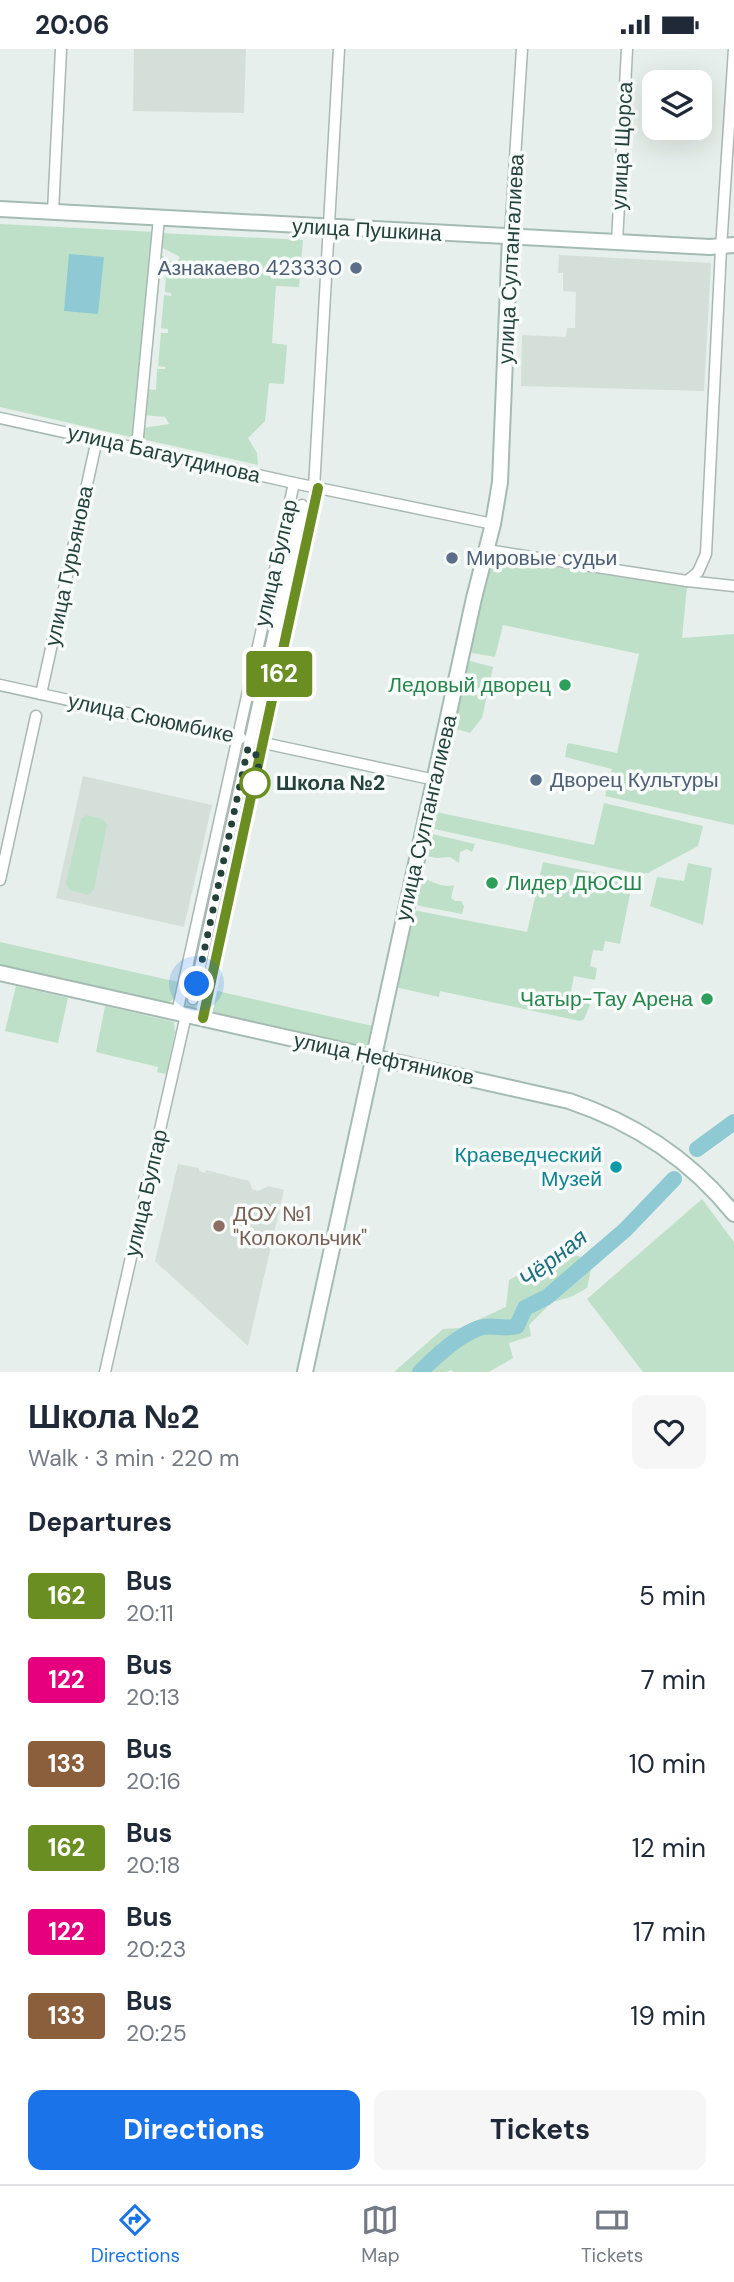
<!DOCTYPE html>
<meta charset="utf-8">
<style>
body{margin:0;font-family:"DM Sans",sans-serif;background:#f6f6f7;color:#1f2937;height:100vh;display:flex;flex-direction:column;font-size:26px;white-space:nowrap}
*{box-sizing:border-box;margin:0}
p{font-size:23px;color:#747a83}
.icon{flex:none;width:38px;height:38px;fill:none;stroke:currentColor;stroke-width:2;stroke-linecap:round;stroke-linejoin:round}
.map{position:relative;height:1323px;overflow:hidden}
.panel{display:flex;flex-direction:column;background:#fff;flex:1}
.panel>*{flex:none}
.badge{padding:0 14px;border-radius:5px;font-size:24px;line-height:46px}
.fabs{position:absolute;left:642px;top:21px;display:grid;gap:14px}
.fabs a{display:grid;place-items:center;width:70px;height:70px;border-radius:14px;background:#fff;box-shadow:0 7px 28px #0002;font-size:35px}
.you{position:absolute;width:35px;height:35px;margin:-18px;border:5px solid #fff;border-radius:50%;background:#1a73e8;box-shadow:0 0 0 10px #1a73e833}
.map>.badge{position:absolute;translate:-50% -50%;box-shadow:0 0 0 4px #fff}
h2{padding:0 28px;font-size:26px;line-height:63px}
.round{display:grid;place-items:center;flex:none;width:74px;height:74px;border-radius:14px;background:#f6f6f7}
.headline{display:flex;align-items:center;justify-content:space-between;height:119px;padding:0 28px}
h1{font-size:33px;font-weight:700;line-height:52px}
.action{display:flex;gap:14px;margin-top:auto;padding:14px 28px}
.action a{flex:1;height:80px;border-radius:14px;background:#1a73e8;color:#fff;font-size:28px;font-weight:700;line-height:80px;text-align:center}
.action a+a{background:#f6f6f7;color:#1f2937}
ul{padding:0;list-style:none}
li{display:flex;align-items:center;gap:21px;height:84px;padding:0 28px}
li div{flex:1}
li b{display:block;font-size:26px}
li em{font-style:normal}
li .badge{min-width:77px;font-weight:700;text-align:center}
.status{display:flex;justify-content:space-between;align-items:center;height:49px;padding:0 35px;background:#fff;direction:ltr}
.status svg{height:19px;fill:currentColor}
.menu{display:flex;justify-content:space-around;align-items:center;height:98px;border-top:2px solid #e0e1e3;background:#fff;font-size:19px;color:#747a83}
.menu a{display:grid;justify-items:center;gap:4px}
.menu .current{color:#1a73e8}
.map>svg:first-child{display:block}
</style>
<div class="status"><b>20:06</b><svg viewBox="0 0 49 12"><path d="M0 12V9h3v3zM5 12V6h3v6zM10 12V3h3v9zM15 12V0h3v12zM26 1h20v11H26zM47 4h2v5h-2z"/></svg></div>
<div class="map">
<svg width="734" height="1323" viewBox="0 0 734 1323">
<rect width="100%" height="100%" fill="#e6efeb"/>
<g fill="#d4dfda">
<path d="M134,0H246L244,64L133,62Z"/>
<path d="M559,206L711,214L704,342L521,337L522,286L566,288L567,279H575L576,243L563,242V224H558Z"/>
<path d="M83,727L212,756L184,878L56,849Z"/>
<path d="M178,1115L199,1119V1122L205,1124L206,1121L249,1132L252,1140L258,1142L269,1137L284,1141L248,1297L155,1212Z"/>
</g>
<g fill="#bfe0c8">
<path d="M0,175L156,183L135,389L0,358Z"/>
<path d="M160,184L303,191L299,238L276,237L272,294L287,296L284,335L269,334L265,372L248,389L257,404L258,416L142,390L143,379L169,375L165,368L144,366L147,340L156,341L157,320H165V318L158,317L161,284H168V280L161,279L164,246L171,247V244L165,243L166,222L157,221L159,205L176,215L180,208L159,197Z"/>
<path d="M294,456L305,457L309,460L263,672L251,673L247,668Z"/>
<path d="M500,510L687,538L682,589L734,585V776L605,747L612,720L565,708L567,696L569,694L617,704L639,605L503,576L495,608L472,604L470,598L491,513Z"/>
<path d="M470,612L493,618L482,669L470,684L453,679L467,614Z"/>
<path d="M243,707L252,709L254,713L201,955L194,960L188,959L184,954L238,708Z"/>
<path d="M604,754L703,777L698,797L648,824L639,825L430,779L434,763H436L594,796Z"/>
<path d="M87,766L103,770L107,776L94,840L89,846L69,841L66,834L81,770Z"/>
<path d="M432,785L475,795L472,803L467,800L460,803L459,814L450,808L436,809L423,806L428,786Z"/>
<path d="M543,813L626,830L632,835L620,895L605,892L603,902L593,901L590,917L597,919L595,931L574,927L570,948L586,951L590,956L584,970L580,972L440,942L439,948L395,938L413,861L527,883Z"/>
<path d="M688,814L712,819L703,876L650,857L657,828L684,832Z"/>
<path d="M418,828C430,830 441,840 454,836L451,849L455,852H461L464,857L462,865L420,857L414,854Z"/>
<path d="M0,893L178,933L174,950L167,954L0,916Z"/>
<path d="M16,937L68,949L58,994L5,982Z"/>
<path d="M213,941L373,977L367,996L362,998L213,964L210,956Z"/>
<path d="M105,957L174,973L175,983L166,1025L157,1023L158,1018L96,1003Z"/>
<path d="M702,1150L734,1193V1323H643L587,1250Z"/>
<path d="M572,1205L587,1210L591,1221L587,1239L571,1248L552,1253L529,1276L531,1287L509,1294L513,1309L489,1323H454L451,1321L446,1323H394L443,1280L460,1279L506,1258L509,1231L522,1224L551,1221Z"/>
</g>
<path fill="#8ec9d4" d="M69,205L104,208L98,265L64,262Z"/>
<g fill="none" stroke-linecap="round" stroke-linejoin="round">
<g stroke="#8ec9d4" stroke-width="16">
<path d="M697,1100L734,1073"/>
<path d="M420,1323C434,1309 464,1281 484,1278C495,1276 506,1281 517,1277L525,1259L547,1248L625,1181L674,1130"/>
</g>
<defs>
<g id="street">
<path d="M53,163L61,0"/>
<path d="M510,188L522,0"/>
<path d="M617,194L627,0"/>
<path d="M0,369L294,434L493,475"/>
<path d="M137,398L159,169"/>
<path d="M314,439L339,0"/>
<path d="M487,501L687,532L734,537"/>
<path d="M687,532L698,523L706,505L721,199L734,0"/>
<path d="M0,636L241,689"/>
<path d="M41,645L97,390"/>
<path d="M259,693L426,729"/>
<path d="M0,831L36,667"/>
<path d="M193,950L302,456"/>
<path d="M177,964L294,434"/>
<path d="M203,969L318,439"/>
<path d="M105,1323L186,966"/>
</g>
<g id="secondary">
<path d="M0,160L710,198L734,196"/>
<path d="M0,924L569,1052C635,1074 690,1110 734,1165"/>
<path d="M305,1323L474,549L493,475L500,433L510,188"/>
</g>
</defs>
<use href="#street" stroke="#a8b8b2" stroke-width="13"/>
<use href="#secondary" stroke="#a4bbb3" stroke-width="18"/>
<use href="#street" stroke="#fff" stroke-width="10"/>
<use href="#secondary" stroke="#fff" stroke-width="14"/>
</g>
<g fill="none" stroke-linecap="round" stroke-linejoin="round">
<defs>
<path id="line" d="M203,969L318,439"/>
</defs>
<use href="#line" stroke="#fff" stroke-width="16"/>
<use href="#line" stroke="#6b8e23" stroke-width="10"/>
<path stroke="#24423a" stroke-width="7" stroke-dasharray="0 12.6" d="M197,935L248,699C264,707 258,723 254,737L255,734"/>
</g>
<g fill="#5c6f8a" stroke="#f7fbf9" stroke-width="2.5">
<circle cx="356" cy="219" r="7"/>
<circle cx="452" cy="509" r="7"/>
<circle cx="536" cy="731" r="7"/>
</g>
<g fill="#2e9e5b" stroke="#f7fbf9" stroke-width="2.5">
<circle cx="565" cy="636" r="7"/>
<circle cx="492" cy="834" r="7"/>
<circle cx="707" cy="950" r="7"/>
</g>
<circle fill="#fff" stroke="#6b8e23" stroke-width="3.5" cx="255" cy="734" r="14"/>
<circle fill="#0f9aa8" stroke="#f7fbf9" stroke-width="2.5" cx="616" cy="1118" r="7"/>
<circle fill="#8d6e63" stroke="#f7fbf9" stroke-width="2.5" cx="219" cy="1177" r="7"/>
<g text-anchor="middle" stroke-width="7" stroke-linejoin="round" paint-order="stroke">
<g font-size="21" fill="#24423a" stroke="#f7fbf9">
<text transform="translate(622 97) rotate(-87)" y="7">улица Щорса</text>
<text transform="translate(367 181) rotate(3)" y="7">улица Пушкина</text>
<text transform="translate(511 210) rotate(-87)" y="7">улица Султангалиева</text>
<text transform="translate(164 405) rotate(13)" y="7">улица Багаутдинова</text>
<text transform="translate(276 514) rotate(-77)" y="7">улица Булгар</text>
<text transform="translate(69 517) rotate(-78)" y="7">улица Гурьянова</text>
<text transform="translate(151 669) rotate(12)" y="7">улица Сююмбике</text>
<text transform="translate(426 769) rotate(-77)" y="7">улица Султангалиева</text>
<text transform="translate(384 1010) rotate(12)" y="7">улица Нефтяников</text>
<text transform="translate(146 1144) rotate(-77)" y="7">улица Булгар</text>
</g>
<g font-size="21" fill="#4e5e75" stroke="#f7fbf9" text-anchor="start">
<text x="342" y="226" text-anchor="end">Азнакаево 423330</text>
<text x="466" y="516">Мировые судьи</text>
<text x="550" y="738">Дворец Культуры</text>
</g>
<g font-size="21" fill="#27864d" stroke="#f7fbf9" text-anchor="end">
<text x="551" y="643">Ледовый дворец</text>
<text x="506" y="841" text-anchor="start">Лидер ДЮСШ</text>
<text x="693" y="957">Чатыр-Тау Арена</text>
</g>
<g font-size="21" font-weight="bold" fill="#24423a" stroke="#f7fbf9" text-anchor="start">
<text x="276" y="741">Школа №2</text>
</g>
<g font-size="21" fill="#0d838f" stroke="#f7fbf9" text-anchor="end">
<text x="602" y="1113">Краеведческий<tspan x="602" dy="24">Музей</tspan></text>
</g>
<g font-size="21" fill="#785e54" stroke="#f7fbf9" text-anchor="start">
<text x="233" y="1172">ДОУ №1<tspan x="233" dy="24">"Колокольчик"</tspan></text>
</g>
<g font-size="23" font-style="italic" fill="#1c6f80" stroke="#f7fbf9">
<text transform="translate(553 1209) rotate(-38)" y="8">Чёрная</text>
</g>
</g>
</svg>
<div class="fabs">
<a><svg class="icon" aria-label="layers" viewBox="0 0 24 24"><path d="M12 4l9 5-9 5-9-5zM3 14l9 5 9-5"/></svg></a>
</div>
<div class="you" style="left:197px;top:935px"></div>
<b class="badge" style="left:279px;top:625px;background:#6b8e23;color:#fff">162</b>
</div>
<section class="panel">
<div class="headline"><div><h1>Школа №2</h1><p>Walk · 3 min · 220 m</p></div><a class="round"><svg class="icon" aria-label="heart" viewBox="0 0 24 24"><path d="M12 20l-8-8c-3-5 5-10 8-4 3-6 11-1 8 4z"/></svg></a></div>
<h2>Departures</h2>
<ul>
<li><span class="badge" style="background:#6b8e23;color:#fff">162</span><div><b>Bus</b><p>20:11</p></div><em>5 min</em></li>
<li><span class="badge" style="background:#e6007e;color:#fff">122</span><div><b>Bus</b><p>20:13</p></div><em>7 min</em></li>
<li><span class="badge" style="background:#8b5e3c;color:#fff">133</span><div><b>Bus</b><p>20:16</p></div><em>10 min</em></li>
<li><span class="badge" style="background:#6b8e23;color:#fff">162</span><div><b>Bus</b><p>20:18</p></div><em>12 min</em></li>
<li><span class="badge" style="background:#e6007e;color:#fff">122</span><div><b>Bus</b><p>20:23</p></div><em>17 min</em></li>
<li><span class="badge" style="background:#8b5e3c;color:#fff">133</span><div><b>Bus</b><p>20:25</p></div><em>19 min</em></li>
</ul>
<div class="action"><a>Directions</a><a>Tickets</a></div>
</section>
<nav class="menu">
<a class="current"><svg class="icon" aria-label="directions" viewBox="0 0 24 24"><path d="M12 3l9 9-9 9-9-9zM9 14v-3h6M13 9l2 2-2 2"/></svg>Directions</a>
<a><svg class="icon" aria-label="map" viewBox="0 0 24 24"><path d="M3 6l6-2 6 2 6-2v14l-6 2-6-2-6 2zM9 4v14M15 6v14"/></svg>Map</a>
<a><svg class="icon" aria-label="tickets" viewBox="0 0 24 24"><path d="M3 7h18v10H3zM15 7v10"/></svg>Tickets</a>
</nav>
